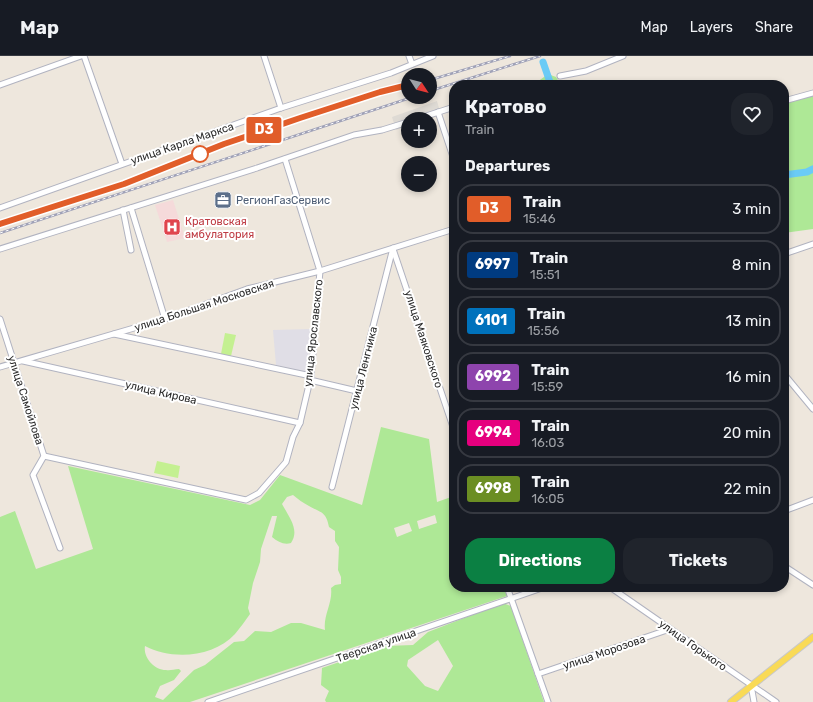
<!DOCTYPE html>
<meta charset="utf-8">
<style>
body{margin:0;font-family:Rubik,sans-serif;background:#20242c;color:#f1f3f6;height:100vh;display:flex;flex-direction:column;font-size:15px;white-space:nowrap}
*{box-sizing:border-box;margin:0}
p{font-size:13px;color:#9ea1a6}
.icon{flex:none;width:22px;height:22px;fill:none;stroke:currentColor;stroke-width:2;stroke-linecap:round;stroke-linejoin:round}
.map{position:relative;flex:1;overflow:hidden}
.side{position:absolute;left:449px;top:24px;width:340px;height:512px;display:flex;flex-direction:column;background:#171b24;border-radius:16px;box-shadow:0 2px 6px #0003}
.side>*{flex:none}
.badge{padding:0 8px;border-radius:3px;font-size:14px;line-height:26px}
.needle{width:26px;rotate:126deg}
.tools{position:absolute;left:401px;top:12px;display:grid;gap:8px}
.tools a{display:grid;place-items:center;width:36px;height:36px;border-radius:50%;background:#171b24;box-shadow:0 2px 6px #0003;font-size:20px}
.map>.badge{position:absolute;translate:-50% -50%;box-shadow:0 0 0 2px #fff}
h2{padding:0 16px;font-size:15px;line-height:36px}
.round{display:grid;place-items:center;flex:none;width:42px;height:42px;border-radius:16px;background:#20242c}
.headline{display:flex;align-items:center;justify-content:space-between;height:68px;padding:0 16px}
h1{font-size:19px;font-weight:700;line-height:30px}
.cta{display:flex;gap:8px;margin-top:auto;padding:8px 16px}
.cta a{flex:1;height:46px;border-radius:16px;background:#0b8043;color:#fff;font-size:16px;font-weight:700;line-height:46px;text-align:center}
.cta a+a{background:#20242c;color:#f1f3f6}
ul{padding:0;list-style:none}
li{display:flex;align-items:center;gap:12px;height:50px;margin:0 8px 6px;padding:0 8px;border:2px solid #363941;border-radius:16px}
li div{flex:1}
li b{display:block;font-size:15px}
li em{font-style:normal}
li .badge{min-width:44px;font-weight:700;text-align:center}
header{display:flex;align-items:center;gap:24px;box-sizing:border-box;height:56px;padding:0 20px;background:#171b24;border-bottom:1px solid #363941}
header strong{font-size:19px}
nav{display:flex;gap:22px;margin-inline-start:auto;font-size:14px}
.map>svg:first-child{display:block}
</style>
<header>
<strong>Map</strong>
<nav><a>Map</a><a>Layers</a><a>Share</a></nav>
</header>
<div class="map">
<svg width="813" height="646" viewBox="0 0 813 646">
<rect width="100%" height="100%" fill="#eee7dd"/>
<path fill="#e0dee6" d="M311,273L307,316L276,309L273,274Z"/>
<path fill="#f5dada" d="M173,144L185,182L167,186L155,149Z"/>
<g fill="#aee896" fill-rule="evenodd">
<path d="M548,18L556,21L561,29H533Z"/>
<path d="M813,40V173L784,177V48Z"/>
<path d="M381,371L429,383L437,446L454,440V531H503L507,540L190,646H0V461L15,455L36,513L93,493L68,410L250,449L260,444L280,419L362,449ZM293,439C298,443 303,447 309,450C321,457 326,455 329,471L335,475V485L339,491L338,514L341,521V528L335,529L331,532C333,547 323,559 325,574L301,567H291L271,576L255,575L244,585L234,586L205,609L194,614L163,644L155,641L160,630L174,624L181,615L179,613C174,613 170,615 166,614C154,614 143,601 145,590C171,604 213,602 235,578C240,572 245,565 250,558L248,552L253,527L260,506L261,493L272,460H277L272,481C278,486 284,489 291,487C300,474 289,461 282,448L287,441ZM435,459L437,467L419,473L417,465ZM409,467L412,475L397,481L394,472Z"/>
<path d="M503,547L511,550L544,646H326L325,644L329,635L321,629L322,612L386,590L413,589L428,576ZM438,584L453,610L438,635L425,630L407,610L408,604Z"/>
</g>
<g fill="#c4f091">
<path d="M225,277L236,279L231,300L221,298Z"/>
<path d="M157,405L180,410L178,422L154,417Z"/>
</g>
<path fill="#dedad4" d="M437,45L441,59L430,63H408V70L396,74L392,61Z"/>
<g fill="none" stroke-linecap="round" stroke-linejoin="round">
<g stroke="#6acbf6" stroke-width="7">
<path d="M543,6L551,29"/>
<path d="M784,119L807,116L813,113"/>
</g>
<defs>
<g id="minor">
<path d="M84,0L122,108"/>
<path d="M264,0L281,52"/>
<path d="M409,0L412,8"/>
<path d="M560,20L586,15L623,0"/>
<path d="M0,29L81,0"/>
<path d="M784,45L813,37"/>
<path d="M438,56L454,104"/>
<path d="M417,63L454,51"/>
<path d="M0,152L281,52L391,17L433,0"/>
<path d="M131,152L165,263"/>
<path d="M123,154L131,194"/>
<path d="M0,193L257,112L354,79L382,74L408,66"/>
<path d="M393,193L454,374"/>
<path d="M784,198L813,188"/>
<path d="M0,263L44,400L33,419L60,492"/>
<path d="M114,278L311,320"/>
<path d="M23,305L300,367"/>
<path d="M0,311L165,263L247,233L320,215L454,173"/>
<path d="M784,318L813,353"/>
<path d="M310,324L357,335"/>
<path d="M44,400L246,444L259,437L286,406L293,381L300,367L311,320L320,215L285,103"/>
<path d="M332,431L393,192"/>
<path d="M784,455L813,444"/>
<path d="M784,510L813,529"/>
<path d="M507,531L548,646"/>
<path d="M610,531L776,646"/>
<path d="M538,618L670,573"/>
<path d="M751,629L754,646"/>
<path d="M208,646L545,531"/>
</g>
<path id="major" d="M731,646L813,581"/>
</defs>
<use href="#minor" stroke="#b1b3c0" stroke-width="7"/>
<use href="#major" stroke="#c8c8c8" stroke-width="8"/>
<use href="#minor" stroke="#fff" stroke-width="5"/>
<use href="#major" stroke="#f9da56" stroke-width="6"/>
<defs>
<g id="rail">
<path d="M430,24L510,0"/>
<path d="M430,35L540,0"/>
<path d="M0,168L124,128L224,88L300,62L380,35L408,29"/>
<path d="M0,177L413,41"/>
</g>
</defs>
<use href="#rail" stroke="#9fa1b7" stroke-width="2.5"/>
<use href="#rail" stroke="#fff" stroke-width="1" stroke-dasharray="3" stroke-linecap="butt"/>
</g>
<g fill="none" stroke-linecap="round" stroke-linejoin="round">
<defs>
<path id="line" d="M0,168L124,128L224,88L300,62L380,36L408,29"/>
</defs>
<use href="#line" stroke="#fff" stroke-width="9"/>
<use href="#line" stroke="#e15d29" stroke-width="6"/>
</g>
<defs>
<symbol id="office-square" viewBox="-11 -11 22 22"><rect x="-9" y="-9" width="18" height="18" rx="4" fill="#5c6f8a" stroke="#fff"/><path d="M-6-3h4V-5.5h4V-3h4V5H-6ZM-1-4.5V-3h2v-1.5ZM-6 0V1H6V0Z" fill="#fff"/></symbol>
<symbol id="hospital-square" viewBox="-11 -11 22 22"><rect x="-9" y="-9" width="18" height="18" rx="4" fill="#e0444e" stroke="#fff"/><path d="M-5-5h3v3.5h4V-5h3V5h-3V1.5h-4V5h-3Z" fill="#fff"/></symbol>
</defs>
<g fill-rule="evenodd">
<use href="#office-square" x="213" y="134" width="20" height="20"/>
<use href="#hospital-square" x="162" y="161" width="20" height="20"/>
</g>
<circle fill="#fff" stroke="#e15d29" stroke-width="2" cx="200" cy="98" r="8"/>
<g text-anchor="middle" stroke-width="4" stroke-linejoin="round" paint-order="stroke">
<g font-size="11" fill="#2b2b2b" stroke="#fff">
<text transform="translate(182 87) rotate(-19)" y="4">улица Карла Маркса</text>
<text transform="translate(204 249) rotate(-18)" y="4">улица Большая Московская</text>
<text transform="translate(313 277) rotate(-84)" y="4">улица Ярославского</text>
<text transform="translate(424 283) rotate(72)" y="4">улица Маяковского</text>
<text transform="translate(363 312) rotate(-76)" y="4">улица Ленгника</text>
<text transform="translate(161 336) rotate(13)" y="4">улица Кирова</text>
<text transform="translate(26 344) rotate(72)" y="4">улица Самойлова</text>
<text transform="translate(376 589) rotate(-19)" y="4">Тверская улица</text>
<text transform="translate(693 589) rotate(35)" y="4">улица Горького</text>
<text transform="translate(604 596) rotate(-19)" y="4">улица Морозова</text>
</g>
<g font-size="11" fill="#4e5e75" stroke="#fff" text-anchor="start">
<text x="236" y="148">РегионГазСервис</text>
</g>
<g font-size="11" fill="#be3a42" stroke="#fff" text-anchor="start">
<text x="185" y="169">Кратовская<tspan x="185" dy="13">амбулатория</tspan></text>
</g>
</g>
</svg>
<div class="tools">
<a><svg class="needle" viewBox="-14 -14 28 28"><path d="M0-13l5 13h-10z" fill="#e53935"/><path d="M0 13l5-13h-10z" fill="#9ea1a6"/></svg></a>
<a>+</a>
<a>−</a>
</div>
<b class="badge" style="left:264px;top:74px;background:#e15d29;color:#fff">D3</b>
<section class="side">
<div class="headline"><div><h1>Кратово</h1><p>Train</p></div><a class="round"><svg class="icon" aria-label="heart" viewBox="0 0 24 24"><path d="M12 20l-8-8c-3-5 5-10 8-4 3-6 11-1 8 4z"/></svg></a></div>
<h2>Departures</h2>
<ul>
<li><span class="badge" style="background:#e15d29;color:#fff">D3</span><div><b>Train</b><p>15:46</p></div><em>3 min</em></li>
<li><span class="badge" style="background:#003b80;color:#fff">6997</span><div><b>Train</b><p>15:51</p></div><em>8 min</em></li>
<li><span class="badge" style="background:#0072bc;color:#fff">6101</span><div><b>Train</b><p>15:56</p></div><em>13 min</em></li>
<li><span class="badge" style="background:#8e44ad;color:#fff">6992</span><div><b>Train</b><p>15:59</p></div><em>16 min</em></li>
<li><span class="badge" style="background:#e6007e;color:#fff">6994</span><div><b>Train</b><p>16:03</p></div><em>20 min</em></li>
<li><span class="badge" style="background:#6b8e23;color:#fff">6998</span><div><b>Train</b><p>16:05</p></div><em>22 min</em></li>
</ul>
<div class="cta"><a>Directions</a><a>Tickets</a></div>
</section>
</div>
